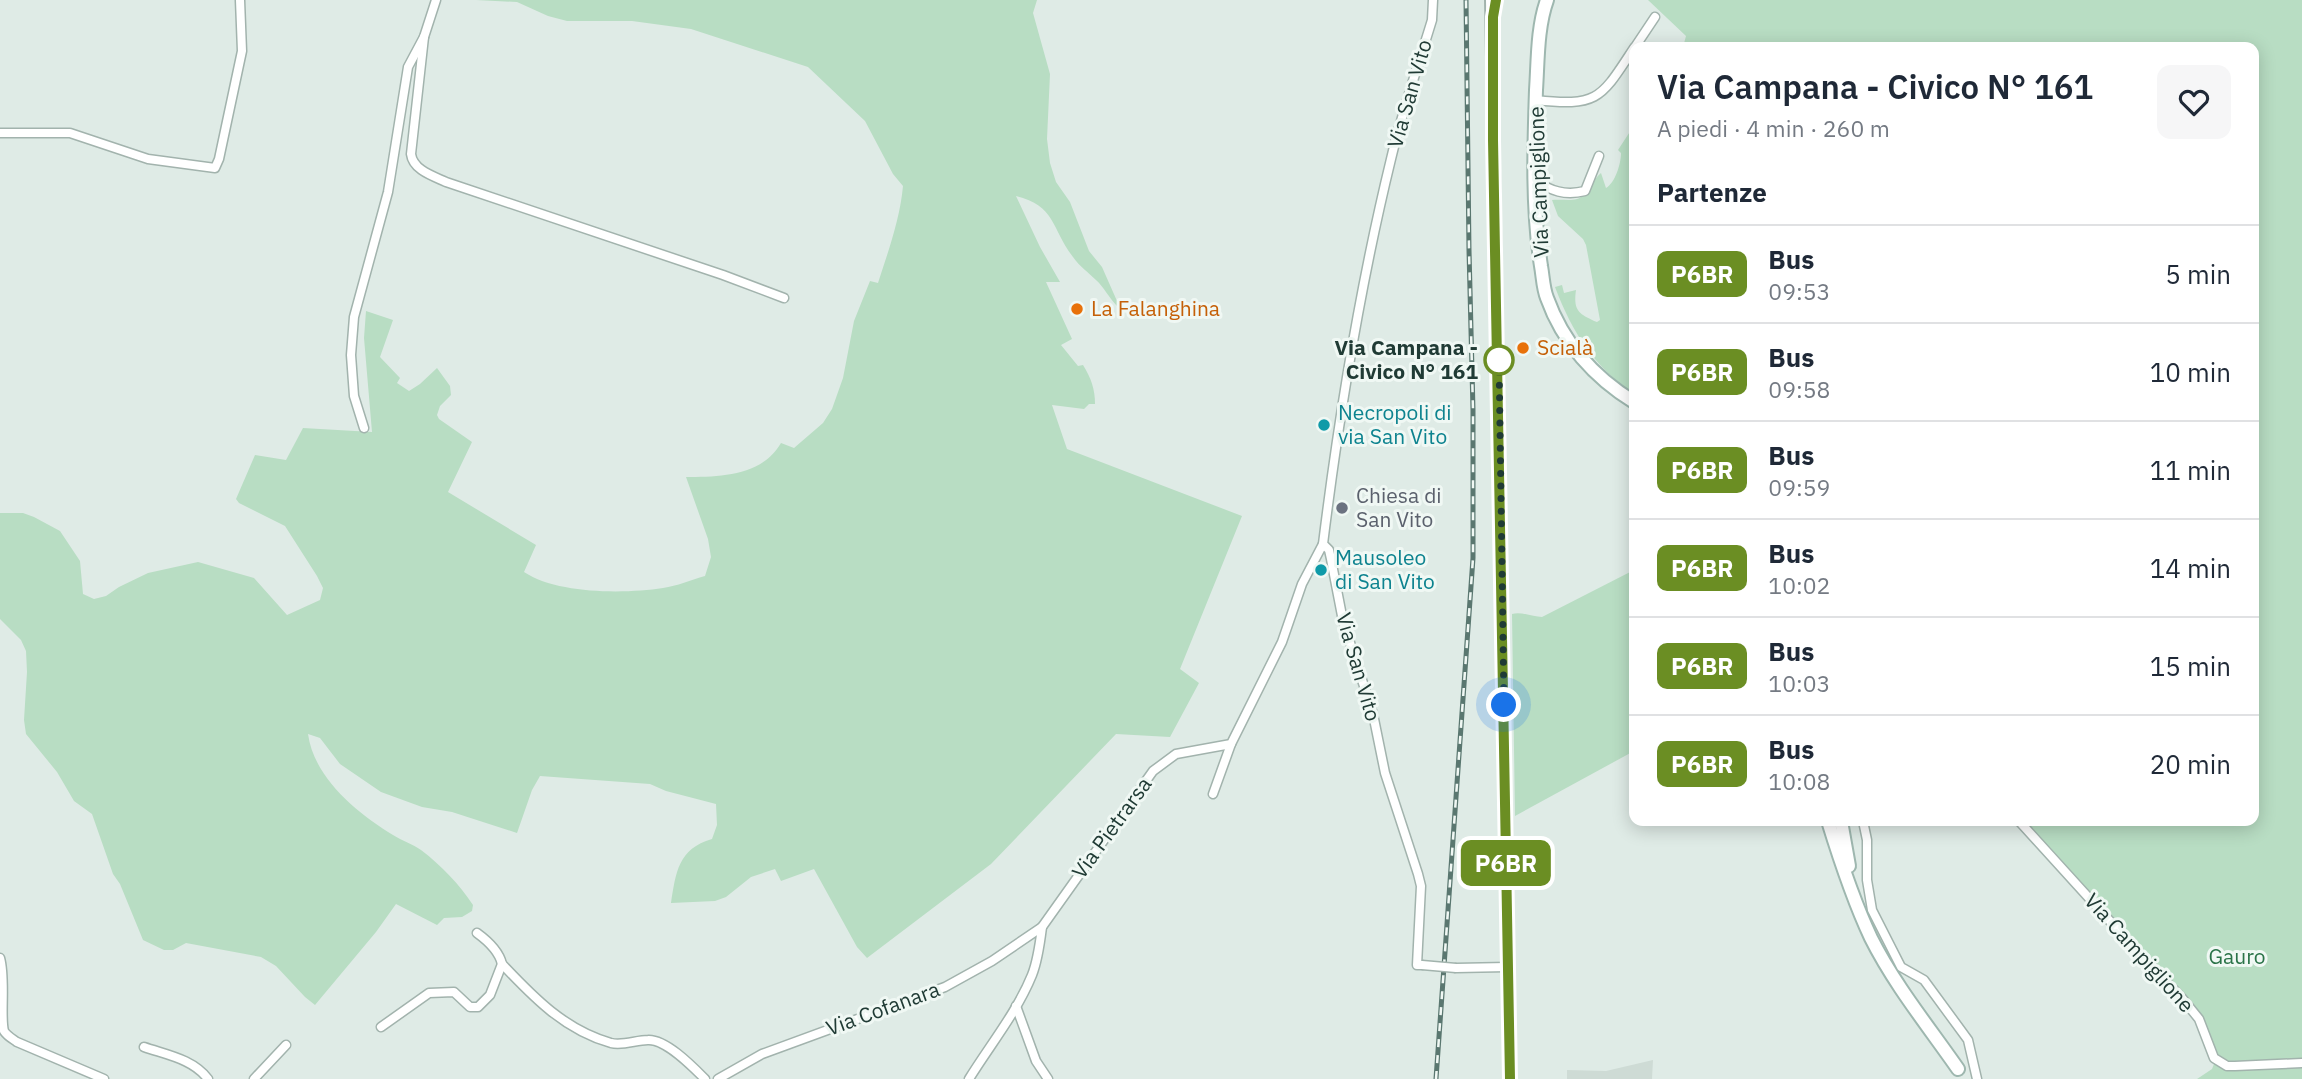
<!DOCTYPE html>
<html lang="it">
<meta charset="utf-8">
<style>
body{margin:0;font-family:"IBM Plex Sans",sans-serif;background:#f6f6f7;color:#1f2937;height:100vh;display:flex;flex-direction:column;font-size:26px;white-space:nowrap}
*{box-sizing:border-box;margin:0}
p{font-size:23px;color:#747a83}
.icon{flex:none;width:38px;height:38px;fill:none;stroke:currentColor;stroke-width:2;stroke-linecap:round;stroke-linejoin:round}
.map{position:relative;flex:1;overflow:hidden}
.sheet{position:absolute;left:1629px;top:42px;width:630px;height:784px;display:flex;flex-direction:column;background:#fff;border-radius:14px;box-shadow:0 4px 18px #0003}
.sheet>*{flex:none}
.badge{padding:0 14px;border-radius:10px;font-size:24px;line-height:46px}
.you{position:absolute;width:35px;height:35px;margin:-18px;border:5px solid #fff;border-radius:50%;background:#1a73e8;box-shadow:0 0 0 10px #1a73e833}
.map>.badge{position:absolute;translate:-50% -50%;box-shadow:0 0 0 4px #fff}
h2{padding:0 28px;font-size:26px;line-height:63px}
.round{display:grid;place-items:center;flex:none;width:74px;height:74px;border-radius:14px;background:#f6f6f7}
.summary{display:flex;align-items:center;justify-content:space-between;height:119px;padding:0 28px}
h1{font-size:33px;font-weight:600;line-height:52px}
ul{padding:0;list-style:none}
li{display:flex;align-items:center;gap:21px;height:98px;padding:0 28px;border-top:2px solid #e0e1e3}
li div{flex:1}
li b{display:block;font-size:26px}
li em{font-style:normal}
li .badge{min-width:77px;font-weight:700;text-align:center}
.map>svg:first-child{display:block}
</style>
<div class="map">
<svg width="2302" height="1079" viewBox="0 0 2302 1079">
<rect width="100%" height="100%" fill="#dfebe6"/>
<path fill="#cedbd5" d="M1653,1060L1652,1079H1567V1070L1606,1071Z"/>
<g fill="#b8ddc3">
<path d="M476,0H1037L1033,13L1050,74L1047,139L1050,163L1056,182L1070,202L1089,251L1102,267L1117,301V306C1109,298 1104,287 1096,280C1088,272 1080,267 1073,257C1051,228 1056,206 1016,196L1040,247L1060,282H1046L1072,339L1061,345L1078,366L1083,365C1091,378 1095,389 1095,404H1089L1084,409L1052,405L1067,449L1242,516L1180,669L1199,683L1170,737L1116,734L991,864L867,958L857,947L814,869L781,881L775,869L751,877L726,897L715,901L671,903C676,872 678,849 712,839L717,825L716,804L666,791L650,784L540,776L532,790L517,833L452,812L422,807L381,792L340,764L320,738L308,734C314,778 357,813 393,835C402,841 413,844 421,850C442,866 459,884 473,905L472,911L462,917L444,918L437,925L396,904L376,932L315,1005L305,997L276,966L261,957L186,943L173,950H164L143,940L120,884L113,874L92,814L74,801L57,772L26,734L24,720L27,672L26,651L21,640L0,619V513H23L34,517L60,531L80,561L83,594L94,599L106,596L119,587L148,573L198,562L254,578L287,615L320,600L323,588L317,576L285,526L239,503L236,499L255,455L286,460L303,428L372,432L364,338L366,311L393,320L380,357L400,378L397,383L409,391L420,384L437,368L450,386L451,395L440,406L437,415L439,419L472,442L448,492L536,545L524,572C557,594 624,594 663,588C677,586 691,580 705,576L711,557L708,539L686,477C720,477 762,476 781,443L794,448L823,423L832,409L843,378L854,321L870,281L878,283C888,252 900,219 903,186L893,174L865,121L808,67L691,29L632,21H567L548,16L517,2Z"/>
<path d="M1648,0H2302V1079H2197L2212,1069L2218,1054L2198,1015L2170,978L2138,948L2023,821H2035L2040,826L2046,821H2254V47H1683L1686,36Z"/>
<path d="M1633,127L1634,128V394C1593,365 1573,334 1555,287L1562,285L1564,293L1576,290C1573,311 1579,314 1597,322L1600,320L1586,245L1583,239L1558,216L1552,200C1560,199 1570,201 1577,199C1589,195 1592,180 1601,173L1606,188C1615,183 1621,164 1621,153L1618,150Z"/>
<path d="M1634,570V751L1515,816L1512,614C1521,611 1533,617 1542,617Z"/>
</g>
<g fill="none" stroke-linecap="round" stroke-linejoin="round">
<defs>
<g id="minor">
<path d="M424,37L411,154C413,170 433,176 446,182L723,275L784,298"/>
<path d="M1635,47L1655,17"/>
<path d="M1536,100C1599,107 1601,98 1634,48"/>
<path d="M0,133H70L148,159L215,168L219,159L242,51L240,0"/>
<path d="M1534,180C1551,191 1565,196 1585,191L1599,156"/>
<path d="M364,428L354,396L351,355L354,317L388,192L408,67L424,37L436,0"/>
<path d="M1213,794L1231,744"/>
<path d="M1863,821L1867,840V880L1872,910L1901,967L1924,980L1968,1040L1977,1079"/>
<path d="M2019,821L2138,952L2182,998L2199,1019L2214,1058L2227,1066H2235L2302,1063"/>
<path d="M477,933C488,941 499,951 502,964C534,998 565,1030 611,1043C623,1046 636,1040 648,1040C666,1039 693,1067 705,1079"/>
<path d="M0,958C6,979 0,1017 4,1031C7,1036 13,1039 17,1042L104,1079"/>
<path d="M1422,965H1417L1421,886L1418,874L1385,773L1373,714L1343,621L1331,559L1329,550L1323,544C1339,415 1360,286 1391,159C1402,112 1418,66 1432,20L1433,0"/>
<path d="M1456,968L1507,967"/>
<path d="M1016,1006L1036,1061L1048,1079"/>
<path d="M381,1027L429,993L454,992L470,1007H478L490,995L502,964"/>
<path d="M144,1047C167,1055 193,1059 208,1079"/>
<path d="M254,1079L286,1045"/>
<path d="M718,1079L762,1054L945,987L992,961L1042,927"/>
<path d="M969,1079C990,1045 1017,1012 1032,975C1038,960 1040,943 1042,927L1153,771L1176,754L1231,744L1282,642L1302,584L1323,544"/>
</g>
<path id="tertiary" d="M1491,0L1510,1079"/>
<g id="secondary">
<path d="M1547,0C1537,28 1538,61 1536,90C1534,149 1532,208 1541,266C1543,277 1543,288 1547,298C1563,343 1595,378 1634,402"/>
<path d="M1828,821C1840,860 1853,900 1871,938C1894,984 1928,1026 1958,1069"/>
<path d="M1841,821L1849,866"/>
</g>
</defs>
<use href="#minor" stroke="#a2b3ad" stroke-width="11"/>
<use href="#tertiary" stroke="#a2b3ad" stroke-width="14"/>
<use href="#secondary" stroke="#9eb7af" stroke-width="16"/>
<use href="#minor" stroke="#fff" stroke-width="8"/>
<use href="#tertiary" stroke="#fff" stroke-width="10"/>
<use href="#secondary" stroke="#fff" stroke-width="12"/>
<defs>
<path id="rail" d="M1436,1079L1473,558V410L1469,250L1466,0"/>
</defs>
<use href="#rail" stroke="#5a7770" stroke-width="5"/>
<use href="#rail" stroke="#f0f8f4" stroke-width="2.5" stroke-dasharray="8" stroke-linecap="butt"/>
<defs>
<path id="minor-bridge" d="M1422,965L1456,968"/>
</defs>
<use href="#minor-bridge" stroke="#a2b3ad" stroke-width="11" stroke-linecap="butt"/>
<use href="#minor-bridge" stroke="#fff" stroke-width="8"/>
</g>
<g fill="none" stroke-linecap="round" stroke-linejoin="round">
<defs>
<path id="line" d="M1496,0L1493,17V140L1510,1079"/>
</defs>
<use href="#line" stroke="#fff" stroke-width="16"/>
<use href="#line" stroke="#6b8e23" stroke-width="10"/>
<path stroke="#203b35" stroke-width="7" stroke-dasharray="0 12.6" d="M1499,360L1504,705"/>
</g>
<g fill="#e8710a" stroke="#f0f8f4" stroke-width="2.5">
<circle cx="1077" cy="309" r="7"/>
<circle cx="1523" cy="348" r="7"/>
</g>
<circle fill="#fff" stroke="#6b8e23" stroke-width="3.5" cx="1499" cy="360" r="14"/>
<g fill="#0f9aa8" stroke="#f0f8f4" stroke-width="2.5">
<circle cx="1324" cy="425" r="7"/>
<circle cx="1321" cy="570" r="7"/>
</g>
<circle fill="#6b7280" stroke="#f0f8f4" stroke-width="2.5" cx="1342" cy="508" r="7"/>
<g text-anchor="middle" stroke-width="6" stroke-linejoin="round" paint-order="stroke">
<g font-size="21" fill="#203b35" stroke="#f0f8f4">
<text transform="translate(1410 94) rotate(-74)" y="7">Via San Vito</text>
<text transform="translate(1539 182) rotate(-92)" y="7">Via Campiglione</text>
<text transform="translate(1358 667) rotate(74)" y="7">Via San Vito</text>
<text transform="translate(1112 828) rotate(-54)" y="7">Via Pietrarsa</text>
<text transform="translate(2139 953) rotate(48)" y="7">Via Campiglione</text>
<text transform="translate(883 1009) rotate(-20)" y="7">Via Cofanara</text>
</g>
<g font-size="21" fill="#c56008" stroke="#f0f8f4" text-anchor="start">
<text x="1091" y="316">La Falanghina</text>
<text x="1537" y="355">Scialà</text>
</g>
<g font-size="21" font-weight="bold" fill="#203b35" stroke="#f0f8f4" text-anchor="end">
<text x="1478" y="355">Via Campana -<tspan x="1478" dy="24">Civico N° 161</tspan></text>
</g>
<g font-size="21" fill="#0d838f" stroke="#f0f8f4" text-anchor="start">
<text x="1338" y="420">Necropoli di<tspan x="1338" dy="24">via San Vito</tspan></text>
<text x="1335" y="565">Mausoleo<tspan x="1335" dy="24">di San Vito</tspan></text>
</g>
<g font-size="21" fill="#5b616d" stroke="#f0f8f4" text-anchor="start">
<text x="1356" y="503">Chiesa di<tspan x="1356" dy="24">San Vito</tspan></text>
</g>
<g font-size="21" fill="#2a7348" stroke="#f0f8f4">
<text x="2237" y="964">Gauro</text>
</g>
</g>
</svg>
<div class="you" style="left:1504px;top:705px"></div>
<b class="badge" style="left:1506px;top:863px;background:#6b8e23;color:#fff">P6BR</b>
<section class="sheet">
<div class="summary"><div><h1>Via Campana - Civico N° 161</h1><p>A piedi · 4 min · 260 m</p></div><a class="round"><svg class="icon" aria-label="heart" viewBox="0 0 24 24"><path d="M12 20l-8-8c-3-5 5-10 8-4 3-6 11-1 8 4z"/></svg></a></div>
<h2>Partenze</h2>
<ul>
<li><span class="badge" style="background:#6b8e23;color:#fff">P6BR</span><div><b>Bus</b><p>09:53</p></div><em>5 min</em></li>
<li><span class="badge" style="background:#6b8e23;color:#fff">P6BR</span><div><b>Bus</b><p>09:58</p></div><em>10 min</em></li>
<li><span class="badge" style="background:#6b8e23;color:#fff">P6BR</span><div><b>Bus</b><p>09:59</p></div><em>11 min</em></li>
<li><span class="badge" style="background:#6b8e23;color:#fff">P6BR</span><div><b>Bus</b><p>10:02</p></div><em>14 min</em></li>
<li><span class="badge" style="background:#6b8e23;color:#fff">P6BR</span><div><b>Bus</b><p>10:03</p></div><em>15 min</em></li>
<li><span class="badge" style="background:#6b8e23;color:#fff">P6BR</span><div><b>Bus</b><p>10:08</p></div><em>20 min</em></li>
</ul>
</section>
</div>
